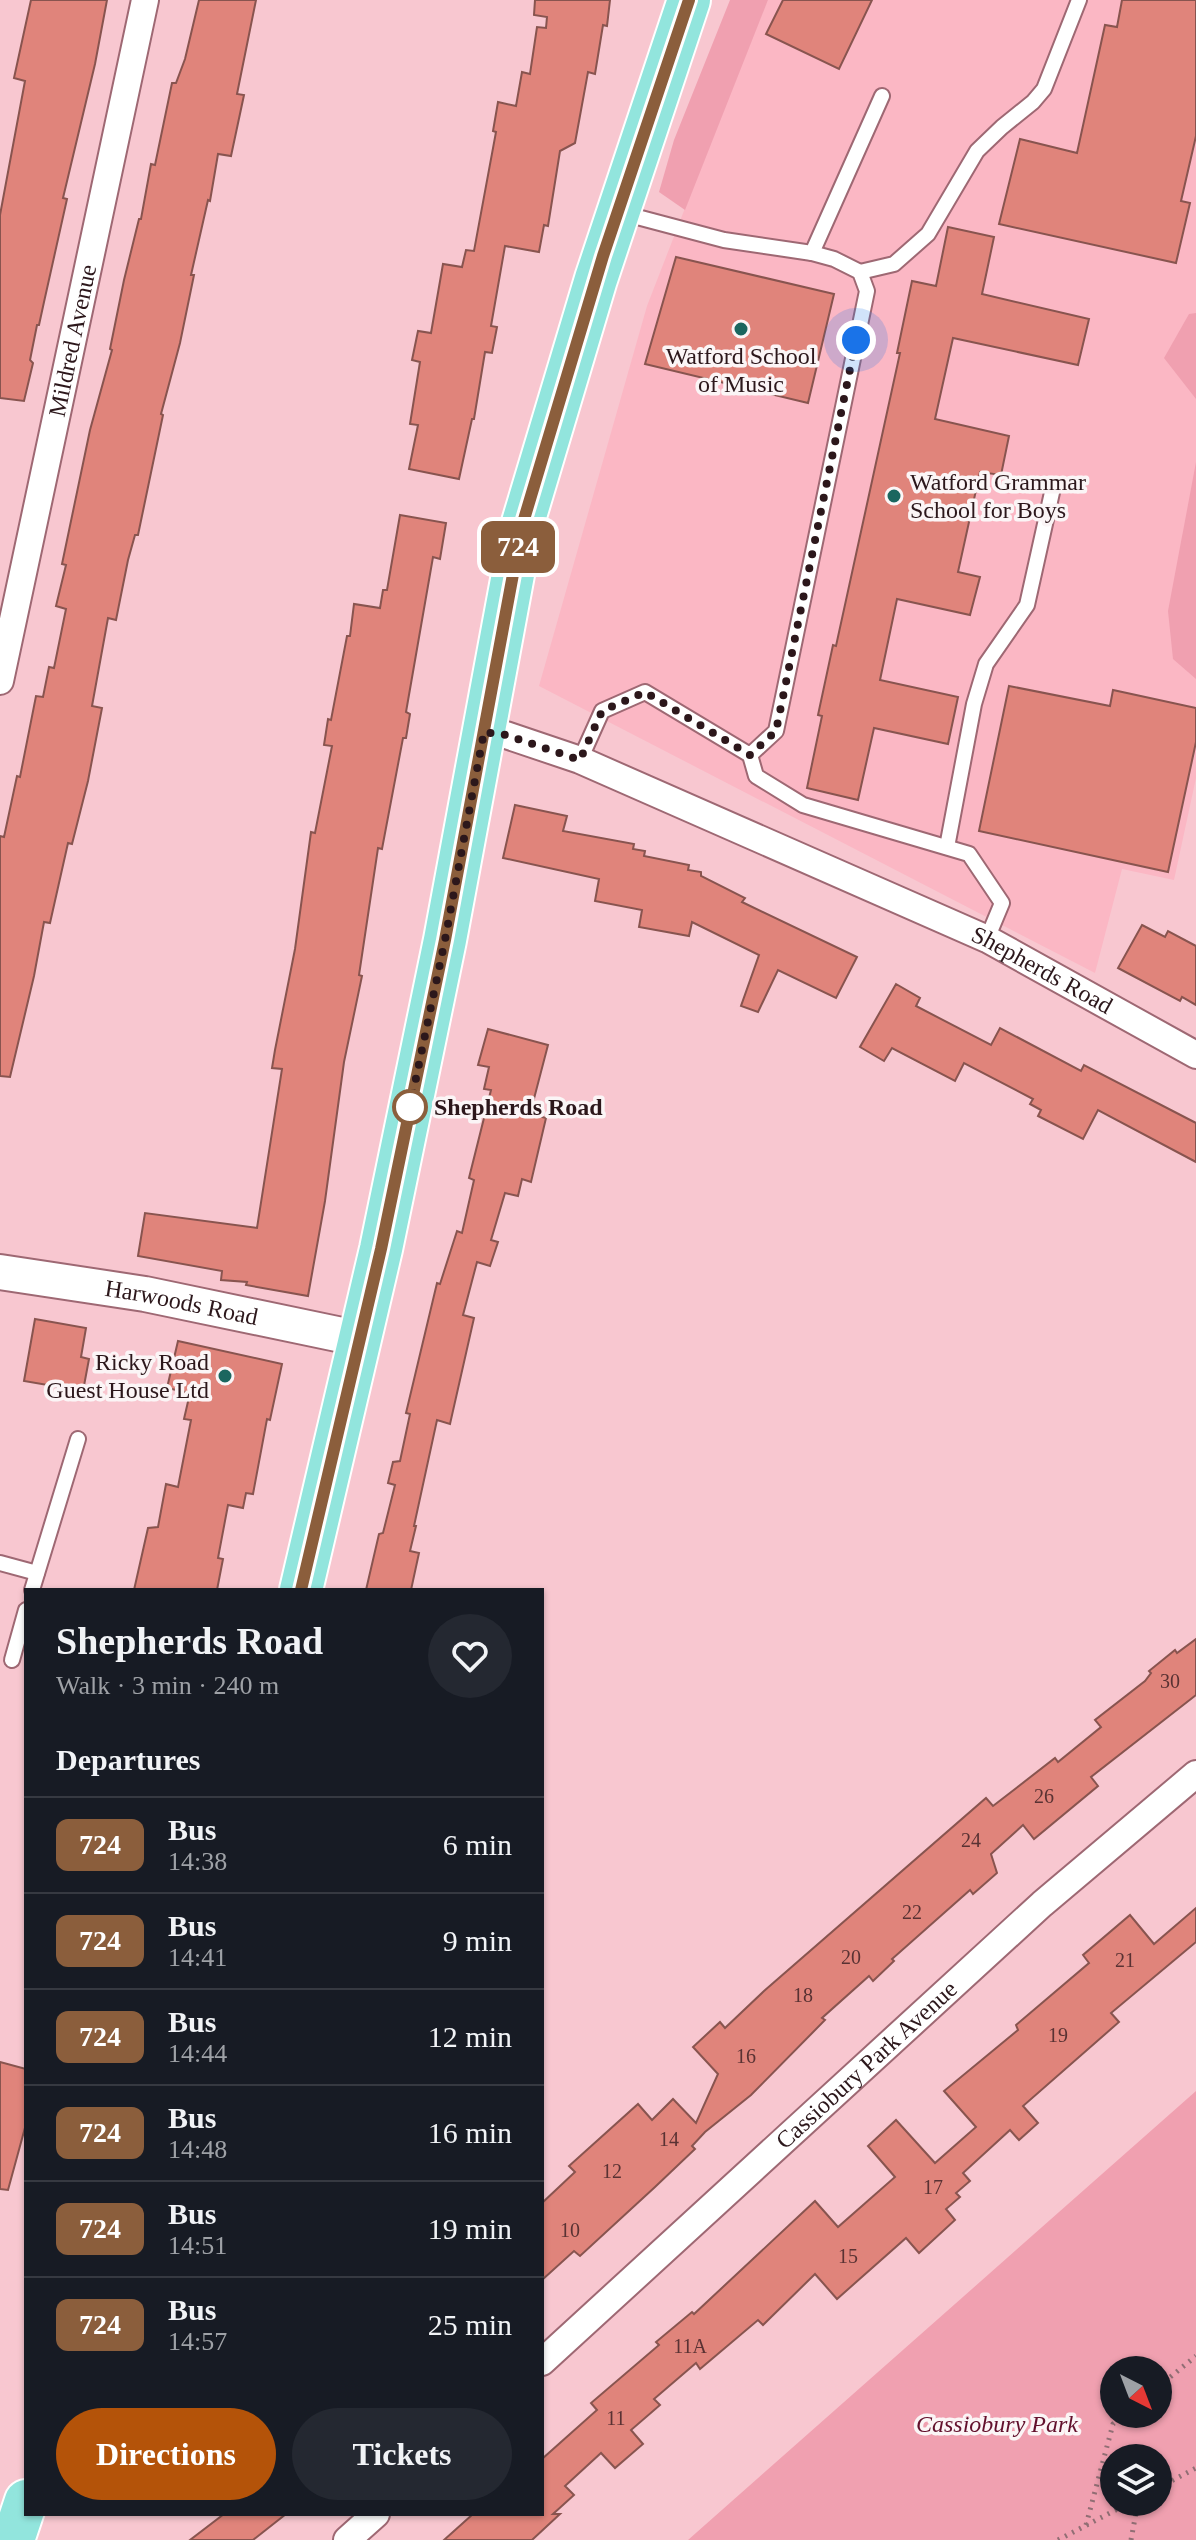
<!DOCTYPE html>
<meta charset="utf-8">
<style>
body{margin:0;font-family:Georgia,serif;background:#242831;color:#f1f3f6;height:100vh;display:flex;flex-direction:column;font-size:30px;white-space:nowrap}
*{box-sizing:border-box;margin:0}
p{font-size:26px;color:#9ea1a6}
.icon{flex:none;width:44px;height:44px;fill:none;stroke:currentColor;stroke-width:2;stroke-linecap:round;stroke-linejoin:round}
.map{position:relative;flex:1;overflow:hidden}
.sheet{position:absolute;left:24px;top:1588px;width:520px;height:928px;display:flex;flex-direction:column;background:#171b24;border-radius:0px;box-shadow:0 2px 6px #0004}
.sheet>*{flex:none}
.badge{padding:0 16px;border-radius:12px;font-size:28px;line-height:52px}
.needle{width:52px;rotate:138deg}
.fabs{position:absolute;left:1100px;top:2356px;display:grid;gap:16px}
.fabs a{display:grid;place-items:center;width:72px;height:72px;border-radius:50%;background:#171b24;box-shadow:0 2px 6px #0004;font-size:40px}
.you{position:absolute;width:40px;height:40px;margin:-20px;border:6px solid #fff;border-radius:50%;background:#1a73e8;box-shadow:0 0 0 12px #1a73e833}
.map>.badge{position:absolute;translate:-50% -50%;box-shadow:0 0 0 4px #fff}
h2{padding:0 32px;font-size:30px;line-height:72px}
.round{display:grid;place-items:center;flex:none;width:84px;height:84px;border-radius:42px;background:#242831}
.summary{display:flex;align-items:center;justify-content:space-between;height:136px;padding:0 32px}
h1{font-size:38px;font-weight:600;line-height:60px}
.button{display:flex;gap:16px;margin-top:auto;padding:16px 32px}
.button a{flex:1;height:92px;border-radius:48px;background:#b45309;color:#fff;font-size:32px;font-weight:600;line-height:92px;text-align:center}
.button a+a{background:#242831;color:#f1f3f6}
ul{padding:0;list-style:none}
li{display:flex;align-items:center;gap:24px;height:96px;padding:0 32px;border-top:2px solid #363941}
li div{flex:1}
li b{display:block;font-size:30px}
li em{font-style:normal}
li .badge{min-width:88px;font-weight:700;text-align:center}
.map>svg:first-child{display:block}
</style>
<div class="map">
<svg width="1196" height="2540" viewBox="0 0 1196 2540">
<rect width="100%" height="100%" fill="#f8c7d0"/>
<path fill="#fbb7c4" d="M768,0H1196V778L1174,880L1122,869L1095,973L539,686L647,306L739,69Z"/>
<g fill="#f0a0b0" fill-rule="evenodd">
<path d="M730,0H768L685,210L659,192L674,140Z"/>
<path d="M1196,313V399L1164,358L1189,314Z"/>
<path d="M1196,462V679L1173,659L1168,611Z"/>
<path d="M1196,2091V2540H688ZM1158,2370V2414H1114V2370ZM1114,2458H1158V2502H1114Z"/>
</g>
<g fill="#e0847b" stroke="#88544f" stroke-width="2">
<path d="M31,0H107L95,64L63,198L67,199L44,302L39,325H37L30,360L33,363L24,401L0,398V215L25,81L14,78Z"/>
<path d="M199,0H256L237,94L244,95L231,156L218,154L210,201L208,200L191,275H194L180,343L161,414L163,415L138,535H135L128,560L116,620L108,618L92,706L102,708L88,781L72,844L68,843L50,923L44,922L34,976L10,1077L0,1076V836L4,837L17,776L20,777L36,696L43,697L49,667L54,668L66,609L56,606L66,565L62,564L90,430L112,350L110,349L124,280L139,219H141L151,164L155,165L172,83H176L185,59Z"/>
<path d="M535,0H610L607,26L603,25L595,74L588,72L575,143L560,151L548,226L544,225L539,252L505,246L491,326L497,327L492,353L485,352L474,419H472L459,479L409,469L418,425L410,424L420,362L412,360L418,331L431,333L443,264L462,267L466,250L474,251L496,132L493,131L498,102L516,106L522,72L530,74L537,27L546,28L547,17L534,15Z"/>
<path d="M783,0H872L839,69L766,34Z"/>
<path d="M1122,0H1196V136L1181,201L1190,203L1176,263L999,224L1020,139L1077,153L1105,25L1117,27Z"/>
<path d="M948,227L994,237L982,294L1089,319L1078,365L953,338L935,419L1009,436L1001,475L980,472L958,572L980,577L970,615L897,599L880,680L958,697L948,744L874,728L858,800L807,788L822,716L818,715L833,645L836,646L900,353H897L912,281L936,286Z"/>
<path d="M676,257L834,294L808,403L645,364Z"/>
<path d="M400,515L446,523L440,559L433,557L406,712L410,714L406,738H403L382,849L378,848L359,975L362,976L344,1062L325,1201L308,1296L246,1285L247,1282L221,1280L222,1271L138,1256L145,1213L257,1228L282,1069L272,1068L275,1050L295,949L311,832L315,833L332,746L324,745L328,719L331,720L347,636H350L354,604L380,608L383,590H387Z"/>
<path d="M1009,686L1110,706L1113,690L1196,708V742L1168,872L979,831Z"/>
<path d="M515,805L567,816L563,831L634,844L633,849L645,851L644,856L689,865L688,870L701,872V876L745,898L742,902L857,957L836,998L778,970L758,1012L741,1006L759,955L692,922L689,936L639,927L642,910L595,901L599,879L503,858Z"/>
<path d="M1142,925L1165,937L1168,931L1196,946V1005L1182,997L1180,1001L1118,968Z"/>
<path d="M896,984L920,998L916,1006L991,1045L1000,1028L1081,1071L1084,1065L1196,1123V1162L1098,1110L1083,1139L1038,1116L1041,1110L1030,1104L1033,1099L964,1063L955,1081L892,1048L884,1061L860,1047Z"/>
<path d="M488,1029L548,1045L530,1114L546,1118L531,1182L522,1179L518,1196L505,1193L491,1240L498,1242L490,1266L477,1262L463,1315L474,1318L450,1424L437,1420L414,1526H416L410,1551L419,1553L411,1590H366L379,1534L383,1533L395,1485L388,1483L393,1462L400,1461L410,1414L406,1413L437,1283L440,1284L457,1231L462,1233L474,1180L469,1178L491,1090L484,1089L489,1067L478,1065Z"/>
<path d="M35,1319L86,1328L81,1357L89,1359L83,1391L24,1381Z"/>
<path d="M178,1341L282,1364L270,1420L267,1419L253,1494L246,1493L243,1508L228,1505L218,1558L223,1559L217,1590H134L148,1528L158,1527L166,1484L178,1487L191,1420L184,1419L190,1393L167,1388Z"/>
<path d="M1196,1639V1695L1091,1777L1098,1786L1034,1839L1023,1825L991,1854L997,1873L973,1894L970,1890L892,1959L894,1961L873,1981L869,1976L822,2018L825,2020L751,2095L705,2132L692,2146L695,2149L655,2187L580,2256L574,2251L542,2280V2203L575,2172L569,2166L638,2104L652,2120L673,2099L696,2123L718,2074L693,2047L720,2022L725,2028L764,1991L986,1798L993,1806L1055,1758L1058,1762L1101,1727L1095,1720L1145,1681L1151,1673L1149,1671L1175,1650L1177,1653Z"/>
<path d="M1196,1908V1942L1111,2013L1119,2022L1023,2106L1038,2123L1019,2140L1010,2130L963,2173L970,2181L956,2193L960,2197L946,2209L955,2220L919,2253L906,2238L837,2299L815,2274L763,2325L758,2320L700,2369L696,2363L654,2399L660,2405L631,2430L643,2444L615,2468L601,2453L565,2486L574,2495L553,2514H560L532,2540H444L473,2514H542V2459L597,2410L591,2403L659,2345L656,2342L692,2312L694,2314L815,2201L838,2227L895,2177L868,2146L896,2120L935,2163L976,2127L944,2091L1018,2030L1016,2025L1089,1963L1083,1955L1130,1915L1154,1944Z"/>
<path d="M0,2062L26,2069V2124L8,2190L0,2189Z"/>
<path d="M224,2514H286L253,2540H190Z"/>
</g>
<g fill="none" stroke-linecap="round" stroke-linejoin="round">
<defs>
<g id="service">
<path d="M622,213L724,240L812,253L882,96"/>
<path d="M860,272L894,264L928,234L977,151L1002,127L1033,102L1044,89L1079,0"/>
<path d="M750,755L756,776L803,805L969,854L1002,903L987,939"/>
<path d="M580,760L602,711L645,692L750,755L776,731L867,291L860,272L834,259L812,253"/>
<path d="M947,847L974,704L986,664L1027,605L1053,488"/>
<path d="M0,1563L37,1573"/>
<path d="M32,1590L78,1439"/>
<path d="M12,1660L26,1610"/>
</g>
<g id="minor">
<path id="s1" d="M0,681L145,0"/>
<path id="s2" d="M484,732L506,735L580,760L987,939L1196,1055"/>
<path id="s3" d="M542,2362L1042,1904L1196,1774"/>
<path d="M347,2540L376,2514"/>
</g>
<g id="tertiary">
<path id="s4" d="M0,1272L145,1294L361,1339"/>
</g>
<g id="primary">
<path d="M301,1590L381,1249L445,940L522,526L596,279L689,0"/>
<path d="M13,2540L26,2501"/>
</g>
</defs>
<use href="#service" stroke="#9e6873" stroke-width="18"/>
<use href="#minor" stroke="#9e6873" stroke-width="30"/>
<use href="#tertiary" stroke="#9e6873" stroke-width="38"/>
<use href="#primary" stroke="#fff" stroke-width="46"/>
<g stroke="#916e74" stroke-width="5" stroke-dasharray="2 6" stroke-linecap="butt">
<path d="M1158,2387L1196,2356"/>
<path d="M1158,2488L1196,2468"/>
<path d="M1086,2525L1113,2424L1125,2414"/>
<path d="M1058,2540L1131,2502"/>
<path d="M1131,2540L1138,2502"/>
</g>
<use href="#service" stroke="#fff" stroke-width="14"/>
<use href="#minor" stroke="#fff" stroke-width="26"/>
<use href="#tertiary" stroke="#fff" stroke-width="34"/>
<use href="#primary" stroke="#92e5dd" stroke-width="42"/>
</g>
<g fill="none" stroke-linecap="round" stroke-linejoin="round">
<defs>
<path id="line" d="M301,1590L381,1249L445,940L522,526L603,256L689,0"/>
</defs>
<use href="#line" stroke="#fff" stroke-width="18"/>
<use href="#line" stroke="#8b5e3c" stroke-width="12"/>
<path stroke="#2c171b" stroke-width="8" stroke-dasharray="0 14.4" d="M410,1107L445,940L484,732L506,735L580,760L602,711L645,692L750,755L776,731L856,340"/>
</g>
<g fill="#1b665f" stroke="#fbf5f6" stroke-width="3">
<circle cx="741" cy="329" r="8"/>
<circle cx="894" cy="496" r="8"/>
<circle cx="225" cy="1376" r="8"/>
</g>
<circle fill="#fff" stroke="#8b5e3c" stroke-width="4" cx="410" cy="1107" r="16"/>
<g text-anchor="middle" stroke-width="7" stroke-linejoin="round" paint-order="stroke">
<g font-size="20" fill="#593233">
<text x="1170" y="1688">30</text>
<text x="1044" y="1803">26</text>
<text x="971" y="1847">24</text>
<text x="912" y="1919">22</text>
<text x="851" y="1964">20</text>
<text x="1125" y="1967">21</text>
<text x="803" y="2002">18</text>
<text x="1058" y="2042">19</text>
<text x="746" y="2063">16</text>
<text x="669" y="2146">14</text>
<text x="612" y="2178">12</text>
<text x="933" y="2194">17</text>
<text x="570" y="2237">10</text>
<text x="848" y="2263">15</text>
<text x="690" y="2353">11A</text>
<text x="616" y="2425">11</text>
</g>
<g font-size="24" fill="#2c171b" stroke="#fbf5f6">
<text dy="8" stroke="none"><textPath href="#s1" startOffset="348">Mildred Avenue</textPath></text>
<text dy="8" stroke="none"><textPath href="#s2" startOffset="608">Shepherds Road</textPath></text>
<text dy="8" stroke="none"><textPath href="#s4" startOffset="184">Harwoods Road</textPath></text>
<text dy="8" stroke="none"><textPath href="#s3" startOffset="440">Cassiobury Park Avenue</textPath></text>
</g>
<g font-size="24" fill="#2c171b" stroke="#fbf5f6">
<text x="741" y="364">Watford School<tspan x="741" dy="28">of Music</tspan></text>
<text x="910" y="490" text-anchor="start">Watford Grammar<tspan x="910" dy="28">School for Boys</tspan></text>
<text x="209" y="1370" text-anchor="end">Ricky Road<tspan x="209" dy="28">Guest House Ltd</tspan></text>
</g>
<g font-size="24" font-weight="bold" fill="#2c171b" stroke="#fbf5f6" text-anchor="start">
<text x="434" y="1115">Shepherds Road</text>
</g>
<g font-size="24" font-style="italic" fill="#62102c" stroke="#fbf5f6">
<text x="997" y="2432">Cassiobury Park</text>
</g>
</g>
</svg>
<div class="fabs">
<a><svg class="needle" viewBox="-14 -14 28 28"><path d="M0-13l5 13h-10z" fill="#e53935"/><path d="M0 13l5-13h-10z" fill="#9ea1a6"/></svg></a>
<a><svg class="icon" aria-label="layers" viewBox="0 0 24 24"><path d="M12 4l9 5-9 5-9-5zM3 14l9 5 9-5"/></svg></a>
</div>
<div class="you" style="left:856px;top:340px"></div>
<b class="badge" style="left:518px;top:547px;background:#8b5e3c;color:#fff">724</b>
<section class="sheet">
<div class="summary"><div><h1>Shepherds Road</h1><p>Walk · 3 min · 240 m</p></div><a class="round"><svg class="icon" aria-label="heart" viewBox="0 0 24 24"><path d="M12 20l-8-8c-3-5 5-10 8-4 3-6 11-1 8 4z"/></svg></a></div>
<h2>Departures</h2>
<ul>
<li><span class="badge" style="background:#8b5e3c;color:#fff">724</span><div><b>Bus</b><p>14:38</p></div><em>6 min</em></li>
<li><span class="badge" style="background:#8b5e3c;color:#fff">724</span><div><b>Bus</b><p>14:41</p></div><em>9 min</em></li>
<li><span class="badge" style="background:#8b5e3c;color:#fff">724</span><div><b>Bus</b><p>14:44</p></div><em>12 min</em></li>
<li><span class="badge" style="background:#8b5e3c;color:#fff">724</span><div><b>Bus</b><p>14:48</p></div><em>16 min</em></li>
<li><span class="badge" style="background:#8b5e3c;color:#fff">724</span><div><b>Bus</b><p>14:51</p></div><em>19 min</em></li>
<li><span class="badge" style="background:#8b5e3c;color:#fff">724</span><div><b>Bus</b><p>14:57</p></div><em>25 min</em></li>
</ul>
<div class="button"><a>Directions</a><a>Tickets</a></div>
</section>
</div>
